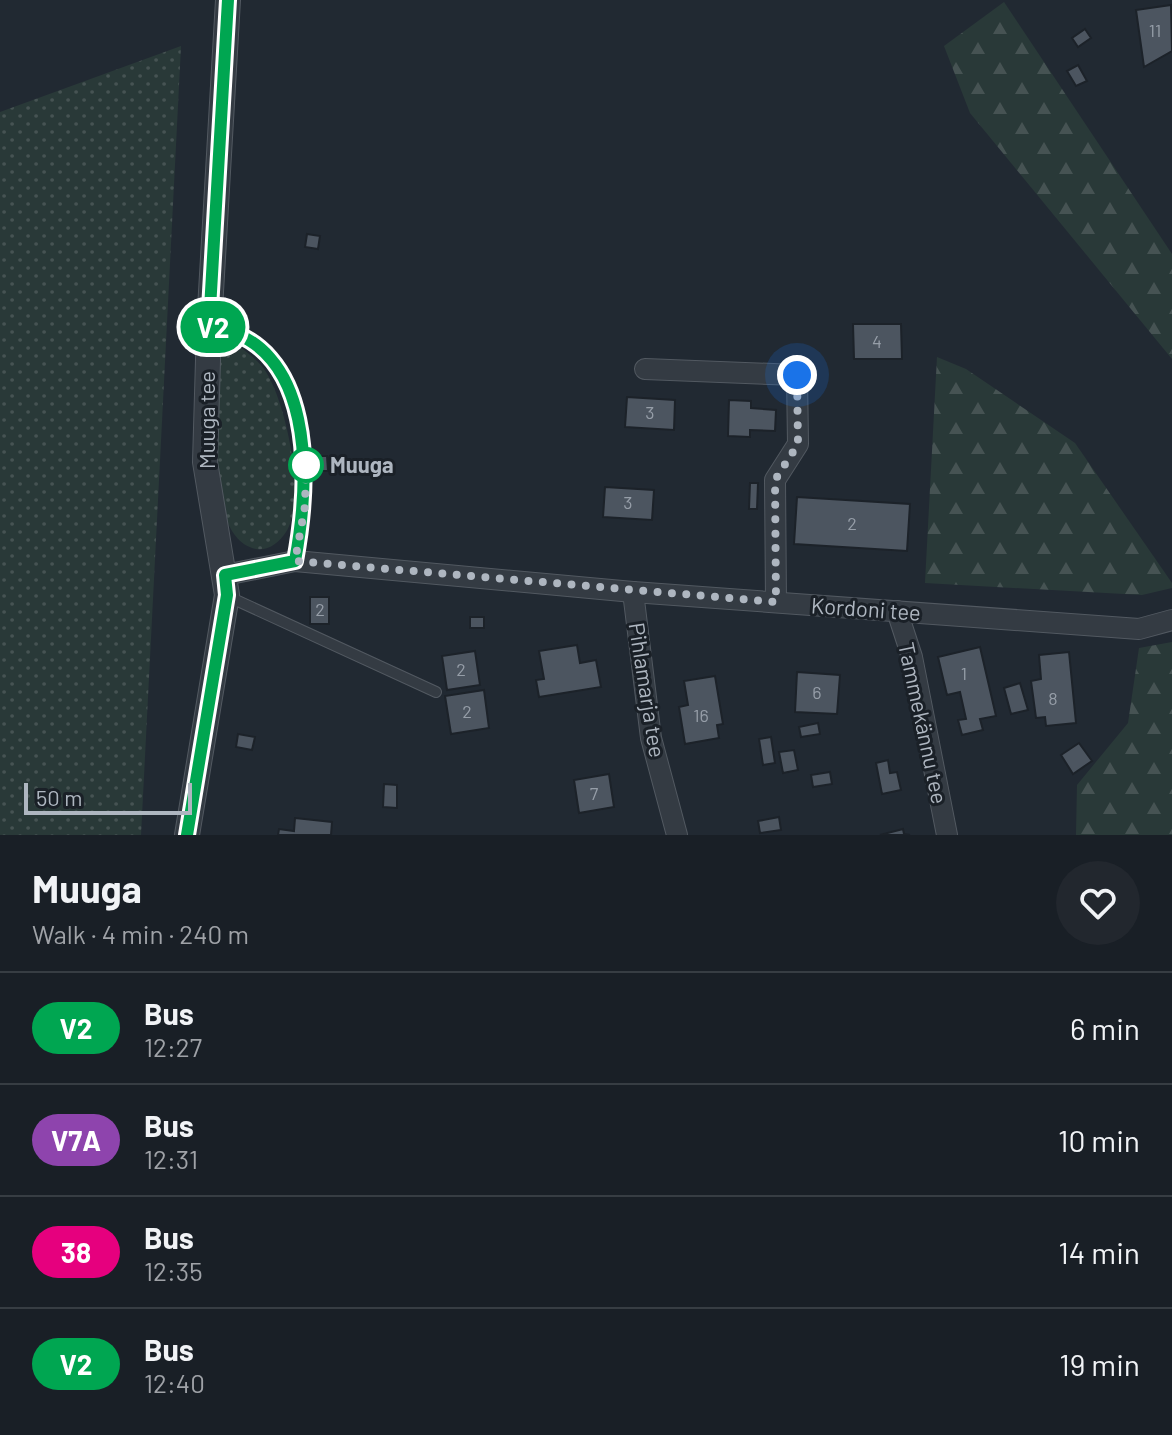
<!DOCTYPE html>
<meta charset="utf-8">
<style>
body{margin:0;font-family:Barlow,sans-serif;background:#22272e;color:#f1f3f6;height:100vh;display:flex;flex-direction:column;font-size:30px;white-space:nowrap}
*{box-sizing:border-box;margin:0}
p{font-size:26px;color:#9fa2a7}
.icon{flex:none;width:44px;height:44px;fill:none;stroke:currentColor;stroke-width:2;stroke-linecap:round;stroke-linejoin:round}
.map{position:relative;height:835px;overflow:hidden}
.panel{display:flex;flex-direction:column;background:#191f26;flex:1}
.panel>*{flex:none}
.badge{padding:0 16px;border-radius:26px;font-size:28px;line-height:52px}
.scale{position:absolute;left:24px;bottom:20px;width:168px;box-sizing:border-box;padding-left:8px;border:4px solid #aeb6c0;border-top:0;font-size:22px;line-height:28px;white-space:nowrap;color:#aeb6c0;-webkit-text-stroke:6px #1a2027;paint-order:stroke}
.you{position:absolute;width:40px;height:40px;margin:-20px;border:6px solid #fff;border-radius:50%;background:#1a73e8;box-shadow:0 0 0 12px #1a73e833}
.map>.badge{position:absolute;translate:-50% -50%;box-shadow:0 0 0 4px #fff}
.round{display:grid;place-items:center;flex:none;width:84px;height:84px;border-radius:42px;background:#22272e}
.overview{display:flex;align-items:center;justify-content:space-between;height:136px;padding:0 32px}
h1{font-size:38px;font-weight:700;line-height:60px}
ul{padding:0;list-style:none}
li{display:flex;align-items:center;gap:24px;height:112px;padding:0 32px;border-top:2px solid #373d43}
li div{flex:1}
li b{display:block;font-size:30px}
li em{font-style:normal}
li .badge{min-width:88px;font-weight:700;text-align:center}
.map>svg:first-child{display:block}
</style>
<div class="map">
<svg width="1172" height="835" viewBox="0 0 1172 835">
<defs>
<pattern id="grass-dots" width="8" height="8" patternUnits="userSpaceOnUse" patternTransform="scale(2)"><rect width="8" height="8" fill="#293938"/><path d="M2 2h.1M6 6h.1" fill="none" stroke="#465353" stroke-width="1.8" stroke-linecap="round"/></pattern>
<pattern id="forest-firs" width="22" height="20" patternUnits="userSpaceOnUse" patternTransform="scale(2)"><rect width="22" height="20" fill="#293938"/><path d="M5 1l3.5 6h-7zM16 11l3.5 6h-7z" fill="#465353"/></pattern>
</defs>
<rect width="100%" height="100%" fill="#212932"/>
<g fill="url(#grass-dots)">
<path d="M181,46L141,835H0V112Z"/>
<path d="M240,347C250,355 259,361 266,372C286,403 307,500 286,532C279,543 268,551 256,549C202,538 216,404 218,362L228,349Z"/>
</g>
<g fill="url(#forest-firs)">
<path d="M1004,2L1172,254V359L970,113L944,46Z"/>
<path d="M937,357L966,369L1075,443L1172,583V588L1142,595L925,583Z"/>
<path d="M1172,642V835H1076L1077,785L1128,723L1139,648Z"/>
</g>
<g fill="#4c5560" stroke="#1c2229" stroke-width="2">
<path d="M1171,5L1172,51L1144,67L1136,10Z"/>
<path d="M1085,29L1091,38L1078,47L1072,38Z"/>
<path d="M1078,65L1087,81L1076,86L1067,71Z"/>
<path d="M307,234L320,236L318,249L305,247Z"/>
<path d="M853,324H901L902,359H854Z"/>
<path d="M627,397L675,400L674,430L625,427Z"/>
<path d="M729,400L751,401V408L776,410L775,431L750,430V437L728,436Z"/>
<path d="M320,456H327L328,471H321Z"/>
<path d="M750,483H758L757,509H749Z"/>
<path d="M605,487L654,490L652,520L603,517Z"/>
<path d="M797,497L910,504L907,551L794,544Z"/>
<rect x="310" y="597" width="19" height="27"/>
<rect x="470" y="617" width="14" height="11"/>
<path d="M577,645L580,663L596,660L601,687L539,697L536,680L544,679L539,651Z"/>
<path d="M980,647L996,716L980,719L983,730L962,735L958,720L966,719L960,692L947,695L938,657Z"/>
<path d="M475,651L480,685L447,690L442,656Z"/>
<path d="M1069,652L1076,723L1046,726L1045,717L1036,718L1031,681L1041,679L1039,655Z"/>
<path d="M797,672L840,675L837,714L795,712Z"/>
<path d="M715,676L723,724L717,725L719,738L685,744L679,707L688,705L684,681Z"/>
<path d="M1020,683L1028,710L1011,714L1004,688Z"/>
<path d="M484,690L489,728L451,734L445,696Z"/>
<path d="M818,723L820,734L801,737L799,727Z"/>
<path d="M238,734L255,737L252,750L236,747Z"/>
<path d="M771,737L775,763L763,765L759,739Z"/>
<path d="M1079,743L1092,761L1073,774L1061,755Z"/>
<path d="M794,750L798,770L783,773L779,752Z"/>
<path d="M888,760L890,773L897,772L901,790L882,794L876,763Z"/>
<path d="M830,772L832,784L813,787L811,775Z"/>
<path d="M609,774L614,807L579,813L574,780Z"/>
<path d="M384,784L397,785V808L383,807Z"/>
<path d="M779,817L781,830L760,833L758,821Z"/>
<path d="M295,818L332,822L331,835H278L279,829L294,831Z"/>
<path d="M903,829L904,834L910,835H880Z"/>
</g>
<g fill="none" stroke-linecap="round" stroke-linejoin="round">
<defs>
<g id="service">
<path d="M211,327C223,328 236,330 247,336C298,365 310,453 305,506C303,524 298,543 295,561"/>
<path d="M227,596L436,692"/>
</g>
<g id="minor">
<path d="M645,369L797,375L798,444L775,480L776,602"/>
<path d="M225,575L295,561L633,592L1139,629L1172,620"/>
<path d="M633,592L651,738L677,835"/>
<path d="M897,611L912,657L947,835"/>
</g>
<path id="tertiary" d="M187,835L227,595L205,462L209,326L228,0"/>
</defs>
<use href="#service" stroke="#525961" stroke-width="12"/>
<use href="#minor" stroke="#525961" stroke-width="22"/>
<use href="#tertiary" stroke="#525961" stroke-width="26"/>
<use href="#service" stroke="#343b43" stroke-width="10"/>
<use href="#minor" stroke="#343b43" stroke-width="20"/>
<use href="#tertiary" stroke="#343b43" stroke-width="24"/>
</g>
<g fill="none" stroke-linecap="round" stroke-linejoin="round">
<defs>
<path id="line" d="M187,835L227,595L225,575L295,561C310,480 317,342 209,326L228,0"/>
</defs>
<use href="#line" stroke="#fff" stroke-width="18"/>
<use href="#line" stroke="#00a651" stroke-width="12"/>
<path stroke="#aeb6c0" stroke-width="8" stroke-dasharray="0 14.4" d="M306,465L305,506L295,561L776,602L775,480L798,444L797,375"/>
</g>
<circle fill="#fff" stroke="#00a651" stroke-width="4" cx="306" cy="465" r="16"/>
<g text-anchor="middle" stroke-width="6" stroke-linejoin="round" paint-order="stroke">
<g font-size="18" fill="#969ea8">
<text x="1155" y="37">11</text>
<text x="877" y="348">4</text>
<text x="650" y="419">3</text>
<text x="628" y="509">3</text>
<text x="852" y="530">2</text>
<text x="320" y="616">2</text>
<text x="461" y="676">2</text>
<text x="964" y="680">1</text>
<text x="817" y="699">6</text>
<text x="1053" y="705">8</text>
<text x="467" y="718">2</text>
<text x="701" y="722">16</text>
<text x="594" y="800">7</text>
</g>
<g font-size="22" fill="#aeb6c0" stroke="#1a2027">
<text transform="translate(207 420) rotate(-90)" y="8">Muuga tee</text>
<text transform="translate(866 609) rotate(4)" y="8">Kordoni tee</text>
<text transform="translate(647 690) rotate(81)" y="8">Pihlamarja tee</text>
<text transform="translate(923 723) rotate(78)" y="8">Tammekännu tee</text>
</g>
<g font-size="22" font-weight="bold" fill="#aeb6c0" stroke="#1a2027" text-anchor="start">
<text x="330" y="473">Muuga</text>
</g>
</g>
</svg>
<div class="scale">50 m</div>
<div class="you" style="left:797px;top:375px"></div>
<b class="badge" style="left:213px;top:327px;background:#00a651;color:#fff">V2</b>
</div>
<section class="panel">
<div class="overview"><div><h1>Muuga</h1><p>Walk · 4 min · 240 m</p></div><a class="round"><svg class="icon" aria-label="heart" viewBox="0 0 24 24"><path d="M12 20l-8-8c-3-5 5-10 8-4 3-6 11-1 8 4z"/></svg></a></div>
<ul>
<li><span class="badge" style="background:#00a651;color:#fff">V2</span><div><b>Bus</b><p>12:27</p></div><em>6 min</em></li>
<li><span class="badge" style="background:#8e44ad;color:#fff">V7A</span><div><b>Bus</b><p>12:31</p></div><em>10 min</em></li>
<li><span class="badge" style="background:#e6007e;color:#fff">38</span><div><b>Bus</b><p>12:35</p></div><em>14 min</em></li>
<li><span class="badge" style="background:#00a651;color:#fff">V2</span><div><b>Bus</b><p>12:40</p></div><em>19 min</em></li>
</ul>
</section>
